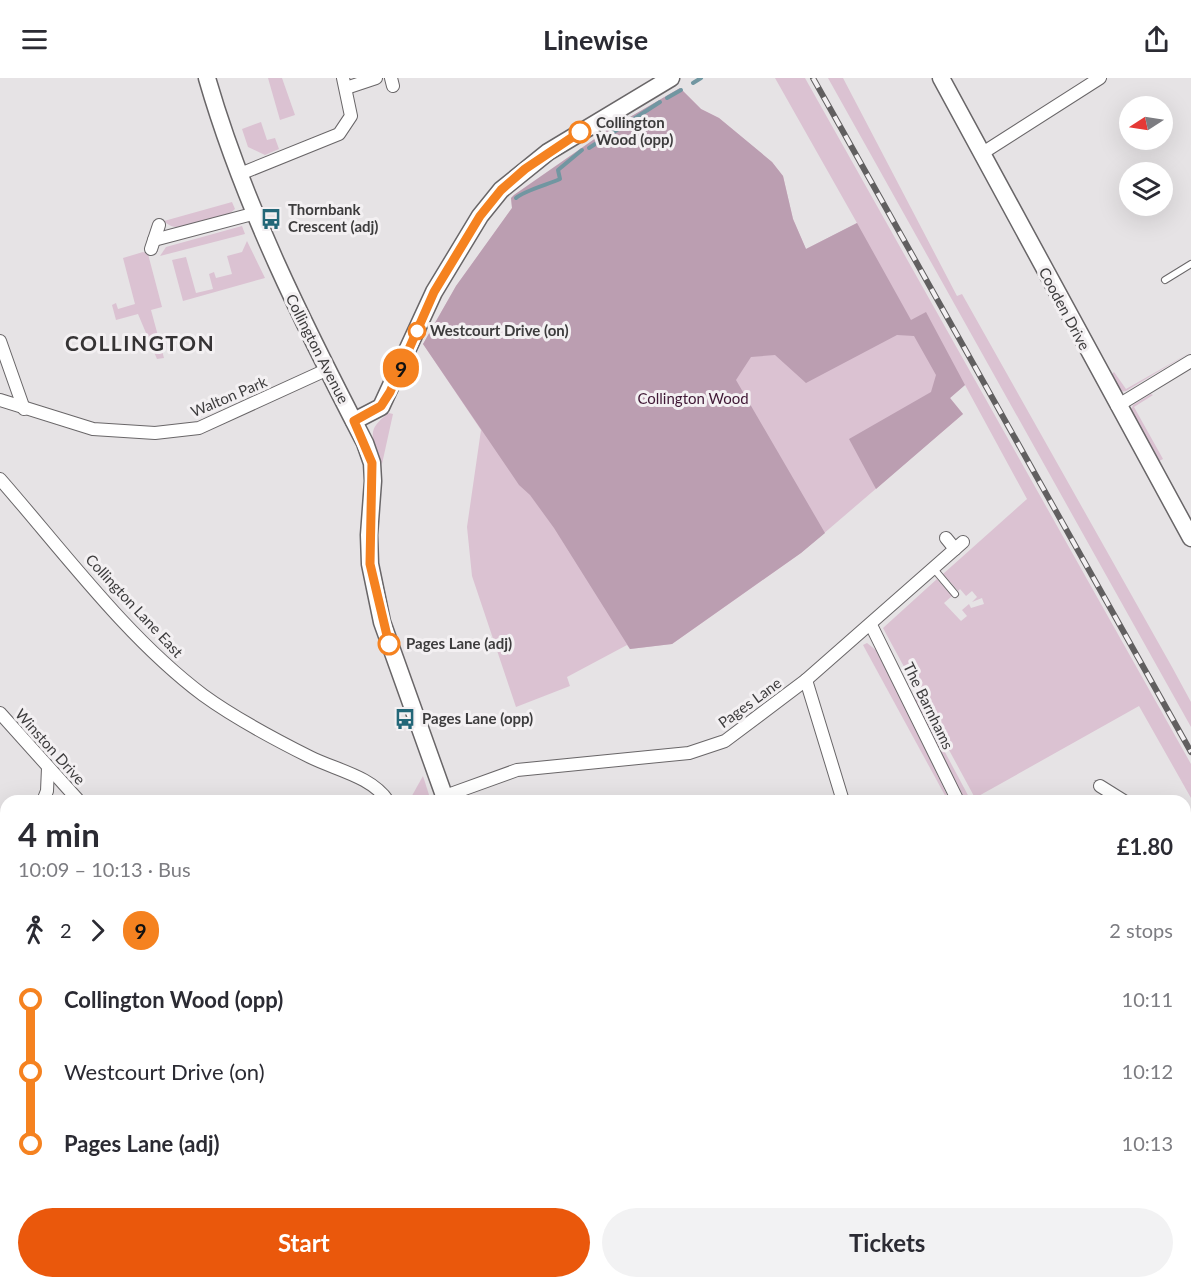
<!DOCTYPE html>
<meta charset="utf-8">
<style>
body{margin:0;font-family:Lato,sans-serif;background:#f2f2f3;color:#2b2b33;height:100vh;display:flex;flex-direction:column;font-size:22px;white-space:nowrap}
*{box-sizing:border-box;margin:0}
p{font-size:20px;color:#7c7c81}
.icon{flex:none;width:33px;height:33px;fill:none;stroke:currentColor;stroke-width:2;stroke-linecap:round;stroke-linejoin:round}
.map{position:relative;flex:1;overflow:hidden}
.details{position:absolute;left:0px;top:717px;width:1191px;height:494px;display:flex;flex-direction:column;background:#fff;border-radius:18px 18px 0 0;box-shadow:0 6px 24px #0002}
.details>*{flex:none}
.badge{padding:0 12px;border-radius:20px;font-size:21px;line-height:39px}
.needle{width:39px;rotate:258deg}
.controls{position:absolute;left:1119px;top:18px;display:grid;gap:12px}
.controls a{display:grid;place-items:center;width:54px;height:54px;border-radius:50%;background:#fff;box-shadow:0 6px 24px #0002;font-size:30px}
.map>.badge{position:absolute;translate:-50% -50%;box-shadow:0 0 0 3px #fff}
.legs{display:flex;align-items:center;gap:9px;height:66px;padding:0 18px;font-size:20px}
.legs p{margin-inline-start:auto}
.head{display:flex;align-items:center;justify-content:space-between;height:102px;padding:0 18px}
h1{font-size:33px;font-weight:700;line-height:45px}
.primary-button{display:flex;gap:12px;margin-top:auto;padding:12px 18px}
.primary-button a{flex:1;height:69px;border-radius:36px;background:#ea580c;color:#fff;font-size:24px;font-weight:700;line-height:69px;text-align:center}
.primary-button a+a{background:#f2f2f3;color:#2b2b33}
ul{padding:0 18px;list-style:none}
li{display:flex;align-items:center;gap:21px;height:72px;font-size:22px}
li i{display:grid;place-items:center;width:9px;height:100%;margin:0 8px;background:currentColor}
li i::after{content:'';width:15px;height:15px;margin:-8px;border:4px solid;border-radius:50%;background:#fff}
li p{margin-inline-start:auto}
li:first-child i{background:linear-gradient(#0000 50%,currentColor 0)}
li:last-child i{background:linear-gradient(currentColor 50%,#0000 0)}
header{display:flex;justify-content:space-between;align-items:center;height:78px;padding:0 18px;background:#fff;font-size:27px;font-weight:700}
.map>svg:first-child{display:block}
</style>
<header><svg class="icon" aria-label="menu" viewBox="0 0 24 24"><path d="M4 6h16M4 12h16M4 18h16"/></svg>Linewise<svg class="icon" aria-label="share" viewBox="0 0 24 24"><path d="M12 15V3M7 8l5-5 5 5M5 13v7h14v-7"/></svg></header>
<div class="map">
<svg width="1191" height="1210" viewBox="0 0 1191 1210">
<rect width="100%" height="100%" fill="#e6e3e5"/>
<g fill="#dbc2d2">
<path d="M268,0H282L295,37L280,42Z"/>
<path d="M775,0H805L1191,686V720L1139,628L975,720L883,550L937,501L952,518L944,525L961,543L967,538L962,532L969,526L971,530L984,526L982,520L972,524L977,519L972,513L966,518L960,511L958,513L943,496L1027,421L965,307L950,320L963,336L801,475L733,523L672,566L630,571L627,567L567,599L570,608L516,629L472,498L467,449L481,352L423,266L456,208L512,130L511,120L514,117L606,53L680,10L701,31L719,40L772,84L783,98L793,141L806,171L857,145Z"/>
<path d="M828,0H843L957,218L962,216L1172,589L1191,624V649Z"/>
<path d="M261,44L267,62L275,60L279,71L265,77L248,69L242,51Z"/>
<path d="M232,124L235,131L229,136C211,142 179,159 164,143Z"/>
<path d="M242,148L245,156L160,178L166,169Z"/>
<path d="M247,163L265,200L183,223L172,182L186,179L196,215L213,211L209,196L214,194L216,200L232,196L227,178L242,174Z"/>
<path d="M143,174L148,176L162,229L151,232L164,280L157,281L138,236L116,242L112,227L116,225L118,231L135,226L123,180Z"/>
<path d="M1191,274L1126,313L1120,314L1111,297L1114,294L1126,311Z"/>
<path d="M1151,316L1153,317L1134,329L1163,381L1159,383L1131,332L1133,327Z"/>
<path d="M389,335L393,336L382,386C373,360 364,353 389,335Z"/>
<path d="M867,565L877,573L950,723H948L863,567Z"/>
<path d="M915,618L970,721L963,723L913,620Z"/>
<path d="M423,698L431,723H409Z"/>
</g>
<path fill="#bb9eb1" d="M680,10L701,31L719,40L772,84L783,98L793,141L806,171L857,145L911,242L926,234L965,307L950,320L963,336L876,411L849,361L931,314L936,297L914,258L897,257L806,305L775,277L751,279L736,302L825,455L801,475L672,566L630,571L554,450L530,417L519,407L423,266L456,208L512,130L511,120L514,117L606,53Z"/>
<g fill="none" stroke-linecap="round" stroke-linejoin="round">
<g stroke="#7196a1" stroke-width="4">
<path d="M693,5L701,0"/>
<path d="M667,20L681,12"/>
<path d="M589,70L660,24"/>
<path d="M516,120C523,113 549,106 560,101L558,92L582,72"/>
</g>
<defs>
<g id="lane">
<path d="M1165,202L1191,186"/>
<path d="M934,491L955,516"/>
</g>
<g id="street">
<path d="M391,0L393,8"/>
<path d="M346,10L376,0"/>
<path d="M981,76L1100,0"/>
<path d="M240,96L339,56L351,38L343,0"/>
<path d="M154,162L256,135"/>
<path d="M151,171L159,147"/>
<path d="M0,263L24,331"/>
<path d="M0,322L93,351L155,355L199,350L326,292"/>
<path d="M1117,328L1191,283"/>
<path d="M0,401C63,473 127,560 203,617C236,641 274,661 310,679C336,692 371,698 388,723"/>
<path d="M946,460L955,471"/>
<path d="M871,547L958,723"/>
<path d="M806,602L843,723"/>
<path d="M0,635L79,723"/>
<path d="M1100,708L1124,723"/>
<path d="M445,718L517,692L689,675L725,663L806,602L963,464"/>
<path d="M43,723L47,713L48,690"/>
<path d="M0,755L6,754"/>
<path d="M1185,869L1191,873"/>
<path d="M0,940L5,950"/>
<path d="M1185,963L1191,960"/>
<path d="M1185,1111L1187,1110"/>
<path d="M1185,1151L1191,1163"/>
<path d="M1185,1180L1191,1176"/>
<path d="M188,1204L192,1210"/>
<path d="M715,1204L728,1210"/>
<path d="M894,1204L895,1210"/>
<path d="M1184,1204L1188,1210"/>
<path d="M561,1210L568,1204"/>
</g>
<g id="secondary">
<path d="M207,0C244,128 304,247 365,365L372,385L373,403L369,457L370,486L382,544L446,723"/>
<path d="M941,0L1191,460"/>
<path d="M354,343L381,329L434,214L480,138L501,112L548,74L671,0"/>
<path d="M235,1210L238,1204"/>
</g>
</defs>
<use href="#lane" stroke="#696668" stroke-width="8"/>
<use href="#street" stroke="#696668" stroke-width="14"/>
<use href="#secondary" stroke="#696668" stroke-width="19"/>
<use href="#lane" stroke="#fff" stroke-width="6"/>
<use href="#street" stroke="#fff" stroke-width="12"/>
<use href="#secondary" stroke="#fff" stroke-width="16"/>
<defs>
<path id="rail" d="M813,0L1191,674"/>
</defs>
<use href="#rail" stroke="#615f60" stroke-width="6"/>
<use href="#rail" stroke="#f3f0f2" stroke-width="4" stroke-dasharray="11" stroke-linecap="butt"/>
</g>
<g fill="none" stroke-linecap="round" stroke-linejoin="round">
<defs>
<path id="line-1" d="M389,566L370,486L372,385L354,343L381,328L390,314L434,214L480,138L501,112L525,91L580,54"/>
</defs>
<use href="#line-1" stroke="#fff" stroke-width="14"/>
<use href="#line-1" stroke="#f58220" stroke-width="9"/>
</g>
<defs>
<symbol id="bus-bare" viewBox="-9 -9 18 18"><path d="M-5-6H5V4H4V6H2V4H-2V6H-4V4H-5ZM-3.5-4V0h7V-4ZM-3.5 1.2v1.5H-2V1.2ZM2 1.2v1.5H3.5V1.2Z" fill="#236778" stroke="#f3f0f2" stroke-width="2.5" paint-order="stroke"/></symbol>
</defs>
<g fill-rule="evenodd">
<use href="#bus-bare" x="256" y="126" width="30" height="30"/>
<use href="#bus-bare" x="390" y="626" width="30" height="30"/>
</g>
<g fill="#fff" stroke="#f58220" stroke-width="3">
<circle cx="580" cy="54" r="10"/>
<circle cx="417" cy="253" r="8"/>
<circle cx="389" cy="566" r="10"/>
</g>
<g text-anchor="middle" stroke-width="6" stroke-linejoin="round" paint-order="stroke">
<g font-size="15" font-weight="bold" fill="#3d3c3d" stroke="#f3f0f2" text-anchor="start">
<text x="596" y="50">Collington<tspan x="596" dy="17">Wood (opp)</tspan></text>
<text x="430" y="258">Westcourt Drive (on)</text>
<text x="406" y="571">Pages Lane (adj)</text>
</g>
<g font-size="15" font-weight="bold" fill="#3d3c3d" stroke="#f3f0f2" text-anchor="start">
<text x="288" y="137">Thornbank<tspan x="288" dy="17">Crescent (adj)</tspan></text>
<text x="422" y="646">Pages Lane (opp)</text>
</g>
<g font-size="15" fill="#3d3c3d" stroke="#f3f0f2">
<text transform="translate(1064 231) rotate(62)" y="5">Cooden Drive</text>
<text transform="translate(317 271) rotate(63)" y="5">Collington Avenue</text>
<text transform="translate(229 319) rotate(-23)" y="5">Walton Park</text>
<text transform="translate(134 528) rotate(47)" y="5">Collington Lane East</text>
<text transform="translate(750 625) rotate(-36)" y="5">Pages Lane</text>
<text transform="translate(928 628) rotate(64)" y="5">The Barnhams</text>
<text transform="translate(50 669) rotate(48)" y="5">Winston Drive</text>
</g>
<g font-size="15" fill="#401936" stroke="#f3f0f2">
<text x="693" y="326">Collington Wood</text>
</g>
<g font-size="21" font-weight="bold" letter-spacing="1.5" fill="#353334" stroke="#f3f0f2">
<text x="140" y="273">COLLINGTON</text>
</g>
</g>
</svg>
<div class="controls">
<a><svg class="needle" viewBox="-14 -14 28 28"><path d="M0-13l5 13h-10z" fill="#e53935"/><path d="M0 13l5-13h-10z" fill="#7c7c81"/></svg></a>
<a><svg class="icon" aria-label="layers" viewBox="0 0 24 24"><path d="M12 4l9 5-9 5-9-5zM3 14l9 5 9-5"/></svg></a>
</div>
<b class="badge" style="left:401px;top:290px;background:#f58220;color:#111">9</b>
<section class="details">
<div class="head"><div><h1>4 min</h1><p>10:09 – 10:13 · Bus</p></div><b>£1.80</b></div>
<div class="legs"><svg class="icon" aria-label="walk" viewBox="0 0 24 24"><circle cx="13" cy="4" r="2"/><path d="M13 8l-2 6 4 7M11 14l-3 7M7 12l3-4h3l4 4"/></svg>2<svg class="icon" aria-label="forward" viewBox="0 0 24 24"><path d="M9 5l7 7-7 7"/></svg><b class="badge" style="background:#f58220;color:#111">9</b><p>2 stops</p></div>
<ul>
<li><i style="color:#f58220"></i><b>Collington Wood (opp)</b><p>10:11</p></li>
<li><i style="color:#f58220"></i><span>Westcourt Drive (on)</span><p>10:12</p></li>
<li><i style="color:#f58220"></i><b>Pages Lane (adj)</b><p>10:13</p></li>
</ul>
<div class="primary-button"><a>Start</a><a>Tickets</a></div>
</section>
</div>
